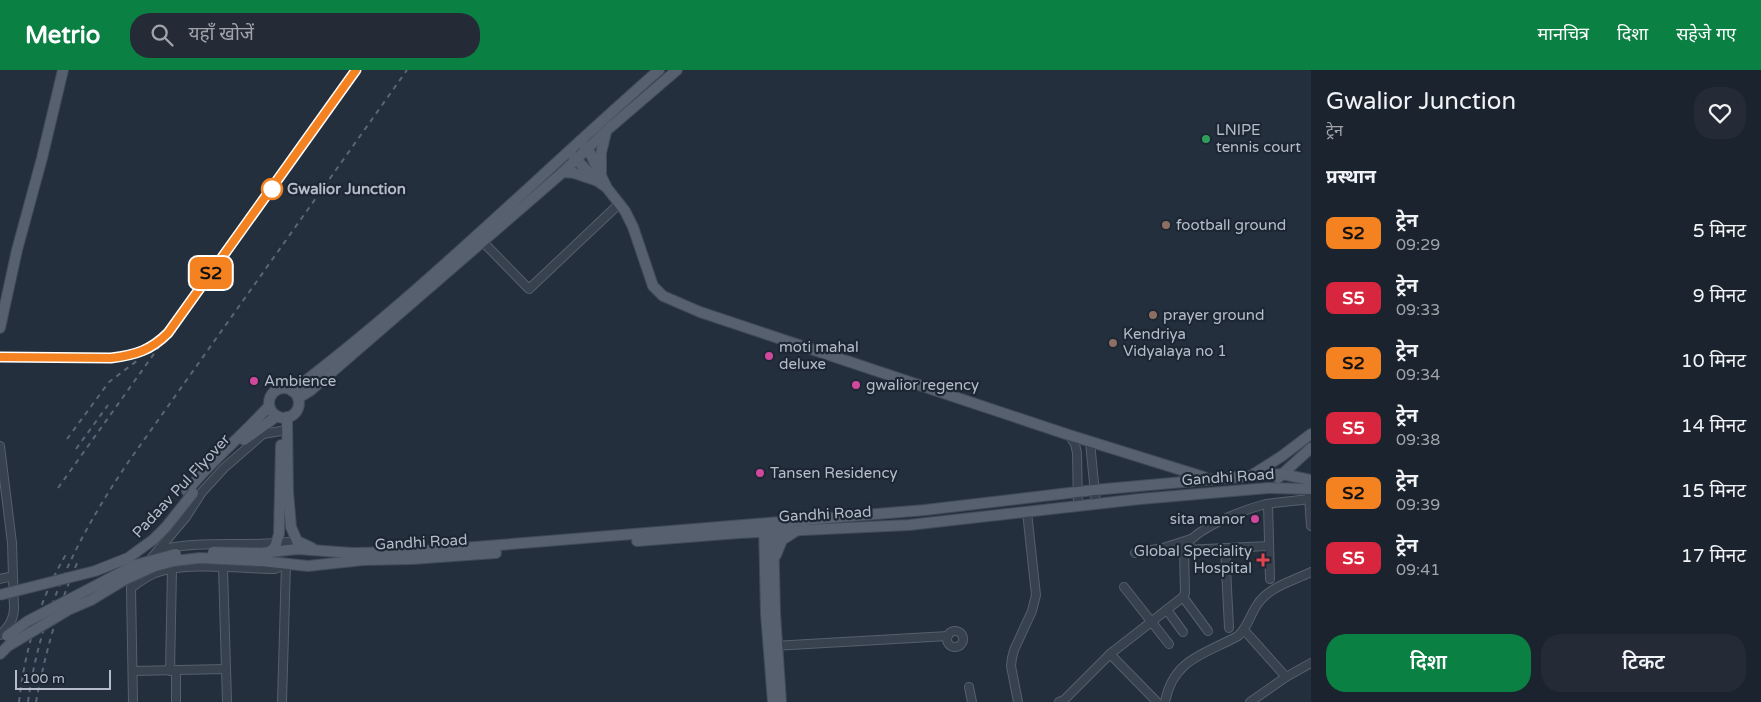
<!DOCTYPE html>
<html lang="hi">
<meta charset="utf-8">
<style>
body{margin:0;font-family:"Varela Round","Noto Sans Devanagari",sans-serif;background:#242b36;color:#f1f3f6;height:100vh;display:flex;flex-direction:column;font-size:19px;white-space:nowrap}
*{box-sizing:border-box;margin:0}
p{font-size:16px;color:#a0a4aa}
.icon{flex:none;width:28px;height:28px;fill:none;stroke:currentColor;stroke-width:2;stroke-linecap:round;stroke-linejoin:round}
.map{position:relative;flex:1;overflow:hidden}
.panel{display:flex;flex-direction:column;background:#1b232e;width:450px}
.panel>*{flex:none}
.badge{padding:0 10px;border-radius:8px;font-size:18px;line-height:32px}
.scale{position:absolute;left:15px;bottom:12px;width:96px;box-sizing:border-box;padding-left:5px;border:2px solid #b4bcc9;border-top:0;font-size:14px;line-height:18px;white-space:nowrap;color:#b4bcc9;-webkit-text-stroke:4px #1d2633;paint-order:stroke}
.map>.badge{position:absolute;translate:-50% -50%;box-shadow:0 0 0 2px #fff}
h2{padding:0 15px;font-size:19px;line-height:45px}
.round{display:grid;place-items:center;flex:none;width:52px;height:52px;border-radius:20px;background:#242b36}
.overview{display:flex;align-items:center;justify-content:space-between;height:85px;padding:0 15px}
h1{font-size:24px;font-weight:600;line-height:38px}
.action{display:flex;gap:10px;margin-top:auto;padding:10px 15px}
.action a{flex:1;height:58px;border-radius:20px;background:#0b8043;color:#fff;font-size:20px;font-weight:600;line-height:58px;text-align:center}
.action a+a{background:#242b36;color:#f1f3f6}
ul{padding:0;list-style:none}
li{display:flex;align-items:center;gap:15px;height:65px;padding:0 15px}
li div{flex:1}
li b{display:block;font-size:19px}
li em{font-style:normal}
li .badge{min-width:55px;font-weight:700;text-align:center}
header{display:flex;align-items:center;gap:30px;box-sizing:border-box;height:70px;padding:0 25px;background:#0b8043;color:#fff}
header strong{font-size:24px}
nav{display:flex;gap:28px;margin-inline-start:auto;font-size:18px}
.search{width:350px;height:45px;background:#242b36;display:flex;align-items:center;gap:12px;box-sizing:border-box;padding:0 18px;border-radius:20px;color:#a0a4aa;font-size:19px}
main{display:flex;flex:1;min-height:0}
.map>svg:first-child{display:block}
</style>
<header>
<strong>Metrio</strong>
<div class="search"><svg class="icon" aria-label="search" viewBox="0 0 24 24"><circle cx="10" cy="10" r="6"/><path d="M15 15l6 6"/></svg>यहाँ खोजें</div>
<nav><a>मानचित्र</a><a>दिशा</a><a>सहेजे गए</a></nav>
</header>
<main>
<div class="map">
<svg width="1311" height="632" viewBox="0 0 1311 632">
<rect width="100%" height="100%" fill="#242f3e"/>
<g fill="none" stroke-linecap="round" stroke-linejoin="round">
<defs>
<g id="minor">
<path d="M483,172L529,219L619,134"/>
<path d="M263,364L281,361"/>
<path d="M1069,365L1075,374L1077,383L1078,436"/>
<path d="M1090,372L1096,434"/>
<path d="M0,376L12,473L14,538C14,549 8,558 0,565"/>
<path d="M1309,426L1311,456"/>
<path d="M1268,434L1270,509"/>
<path d="M1225,478L1229,558"/>
<path d="M159,480C203,469 252,478 297,471"/>
<path d="M1184,480L1269,476"/>
<path d="M1135,483L1163,478L1191,469"/>
<path d="M149,491L186,447L202,422L224,398L263,364L266,354"/>
<path d="M223,498L227,632"/>
<path d="M0,509L13,506"/>
<path d="M1124,517L1169,574"/>
<path d="M131,518C139,512 146,507 155,503C184,492 237,498 269,499H275L286,494L282,632"/>
<path d="M1183,527L1208,561"/>
<path d="M1167,540L1183,562"/>
<path d="M1244,560L1286,607"/>
<circle cx="955" cy="569" r="8"/>
<path d="M773,576L948,566"/>
<path d="M1110,584L1157,632"/>
<path d="M133,601L225,599"/>
<path d="M170,601L172,500"/>
<path d="M969,617L972,632"/>
<path d="M133,632L131,518L137,503"/>
<path d="M176,632V601"/>
<path d="M1018,632L1011,596L1012,588L1014,580L1032,541L1036,525L1027,442"/>
<path d="M1059,632L1064,630L1110,584L1183,527L1185,523L1184,480C1191,459 1246,439 1266,434C1280,432 1295,431 1309,429"/>
<path d="M1165,632C1173,589 1205,584 1238,566C1248,557 1250,545 1257,535C1268,517 1293,511 1311,502"/>
<path d="M1250,632L1286,607L1311,593"/>
</g>
<g id="major">
<path d="M580,71L588,79L607,118L625,141L633,157L653,216L663,226L700,242L1069,365L1204,407"/>
<path d="M573,86L596,110L606,117"/>
<path d="M563,102L574,103L595,110"/>
<path d="M601,102V83L606,62"/>
<path d="M0,258L17,180L42,88L63,0"/>
<circle cx="284" cy="333" r="15"/>
<path d="M292,321C422,223 537,107 659,0"/>
<path d="M298,328L310,321L563,102L606,61L677,0"/>
<path d="M287,347L288,422L291,457L297,471L312,478"/>
<path d="M244,370L277,346"/>
<path d="M1252,405L1282,386L1311,364"/>
<path d="M1278,408L1311,378"/>
<path d="M187,421C212,390 243,365 269,336"/>
<path d="M764,456L766,544L773,632"/>
<path d="M773,456L775,543L781,632"/>
<path d="M637,471L739,463L909,455L1140,429L1268,418L1311,419"/>
<path d="M260,483L298,479L352,483L412,482L500,475L925,440L1094,420L1250,406L1282,404L1311,410"/>
<path d="M268,483L275,477L279,464L281,375"/>
<path d="M776,485L782,470L796,461"/>
<path d="M261,491L308,496L363,490L412,489L496,483"/>
<path d="M0,584L8,576"/>
</g>
</defs>
<use href="#minor" stroke="#565f6c" stroke-width="10"/>
<use href="#major" stroke="#414a57" stroke-width="12"/>
<use href="#minor" stroke="#38414e" stroke-width="8"/>
<use href="#major" stroke="#56606e" stroke-width="10"/>
<g stroke="#5a6575" stroke-width="2" stroke-dasharray="5 5" stroke-linecap="butt">
<path d="M0,286L111,288C135,285 151,280 168,263L356,0"/>
<path d="M67,369L109,312L138,290"/>
<path d="M76,379L108,335"/>
<path d="M58,418L161,274"/>
<path d="M19,632C25,579 40,527 68,481"/>
<path d="M28,632C40,541 78,466 129,391L407,0"/>
<path d="M36,632C45,584 58,536 78,491"/>
</g>
<defs>
<g id="major-bridge">
<path d="M213,482L260,483"/>
<path d="M0,525L95,501L128,488L154,469L166,457L193,423"/>
<path d="M7,566L28,551L135,495L176,484"/>
<path d="M8,576L68,540L91,530L124,510L155,496L174,491L200,488L261,491"/>
</g>
</defs>
<use href="#major-bridge" stroke="#414a57" stroke-width="12" stroke-linecap="butt"/>
<use href="#major-bridge" stroke="#56606e" stroke-width="10"/>
</g>
<g fill="none" stroke-linecap="round" stroke-linejoin="round">
<defs>
<path id="line" d="M0,287L111,288C136,285 151,280 168,263L356,0"/>
</defs>
<use href="#line" stroke="#fff" stroke-width="11"/>
<use href="#line" stroke="#f58220" stroke-width="8"/>
</g>
<circle fill="#2e9e5b" stroke="#1d2633" stroke-width="2" cx="1206" cy="69" r="5"/>
<circle fill="#fff" stroke="#f58220" stroke-width="2.5" cx="272" cy="119" r="10"/>
<g fill="#8d6e63" stroke="#1d2633" stroke-width="2">
<circle cx="1166" cy="155" r="5"/>
<circle cx="1153" cy="245" r="5"/>
<circle cx="1113" cy="273" r="5"/>
</g>
<g fill="#d1479c" stroke="#1d2633" stroke-width="2">
<circle cx="769" cy="286" r="5"/>
<circle cx="254" cy="311" r="5"/>
<circle cx="856" cy="315" r="5"/>
<circle cx="760" cy="403" r="5"/>
<circle cx="1255" cy="449" r="5"/>
</g>
<path fill="#e0444e" stroke="#1d2633" stroke-width="2" d="M1260.5 482.5h5v5h5v5h-5v5h-5v-5h-5v-5h5z"/>
<g text-anchor="middle" stroke-width="4.5" stroke-linejoin="round" paint-order="stroke">
<g font-size="15" fill="#b4bcc9" stroke="#1d2633" text-anchor="start">
<text x="1216" y="65">LNIPE<tspan x="1216" dy="17">tennis court</tspan></text>
<text x="1176" y="160">football ground</text>
<text x="1163" y="250">prayer ground</text>
<text x="1123" y="269">Kendriya<tspan x="1123" dy="17">Vidyalaya no 1</tspan></text>
<text x="779" y="282">moti mahal<tspan x="779" dy="17">deluxe</tspan></text>
<text x="264" y="316">Ambience</text>
<text x="866" y="320">gwalior regency</text>
<text x="770" y="408">Tansen Residency</text>
<text x="1245" y="454" text-anchor="end">sita manor</text>
<text x="1252" y="486" text-anchor="end">Global Speciality<tspan x="1252" dy="17">Hospital</tspan></text>
</g>
<g font-size="15" font-weight="bold" fill="#b4bcc9" stroke="#1d2633" text-anchor="start">
<text x="287" y="124">Gwalior Junction</text>
</g>
<g font-size="15" fill="#b4bcc9" stroke="#1d2633">
<text transform="translate(1228 407) rotate(-4)" y="5">Gandhi Road</text>
<text transform="translate(181 416) rotate(-47)" y="5">Padaav Pul Flyover</text>
<text transform="translate(825 444) rotate(-3)" y="5">Gandhi Road</text>
<text transform="translate(421 472) rotate(-3)" y="5">Gandhi Road</text>
</g>
</g>
</svg>
<div class="scale">100 m</div>
<b class="badge" style="left:211px;top:203px;background:#f58220;color:#111">S2</b>
</div>
<section class="panel">
<div class="overview"><div><h1>Gwalior Junction</h1><p>ट्रेन</p></div><a class="round"><svg class="icon" aria-label="heart" viewBox="0 0 24 24"><path d="M12 20l-8-8c-3-5 5-10 8-4 3-6 11-1 8 4z"/></svg></a></div>
<h2>प्रस्थान</h2>
<ul>
<li><span class="badge" style="background:#f58220;color:#111">S2</span><div><b>ट्रेन</b><p>09:29</p></div><em>5 मिनट</em></li>
<li><span class="badge" style="background:#d7263d;color:#fff">S5</span><div><b>ट्रेन</b><p>09:33</p></div><em>9 मिनट</em></li>
<li><span class="badge" style="background:#f58220;color:#111">S2</span><div><b>ट्रेन</b><p>09:34</p></div><em>10 मिनट</em></li>
<li><span class="badge" style="background:#d7263d;color:#fff">S5</span><div><b>ट्रेन</b><p>09:38</p></div><em>14 मिनट</em></li>
<li><span class="badge" style="background:#f58220;color:#111">S2</span><div><b>ट्रेन</b><p>09:39</p></div><em>15 मिनट</em></li>
<li><span class="badge" style="background:#d7263d;color:#fff">S5</span><div><b>ट्रेन</b><p>09:41</p></div><em>17 मिनट</em></li>
</ul>
<div class="action"><a>दिशा</a><a>टिकट</a></div>
</section>
</main>
